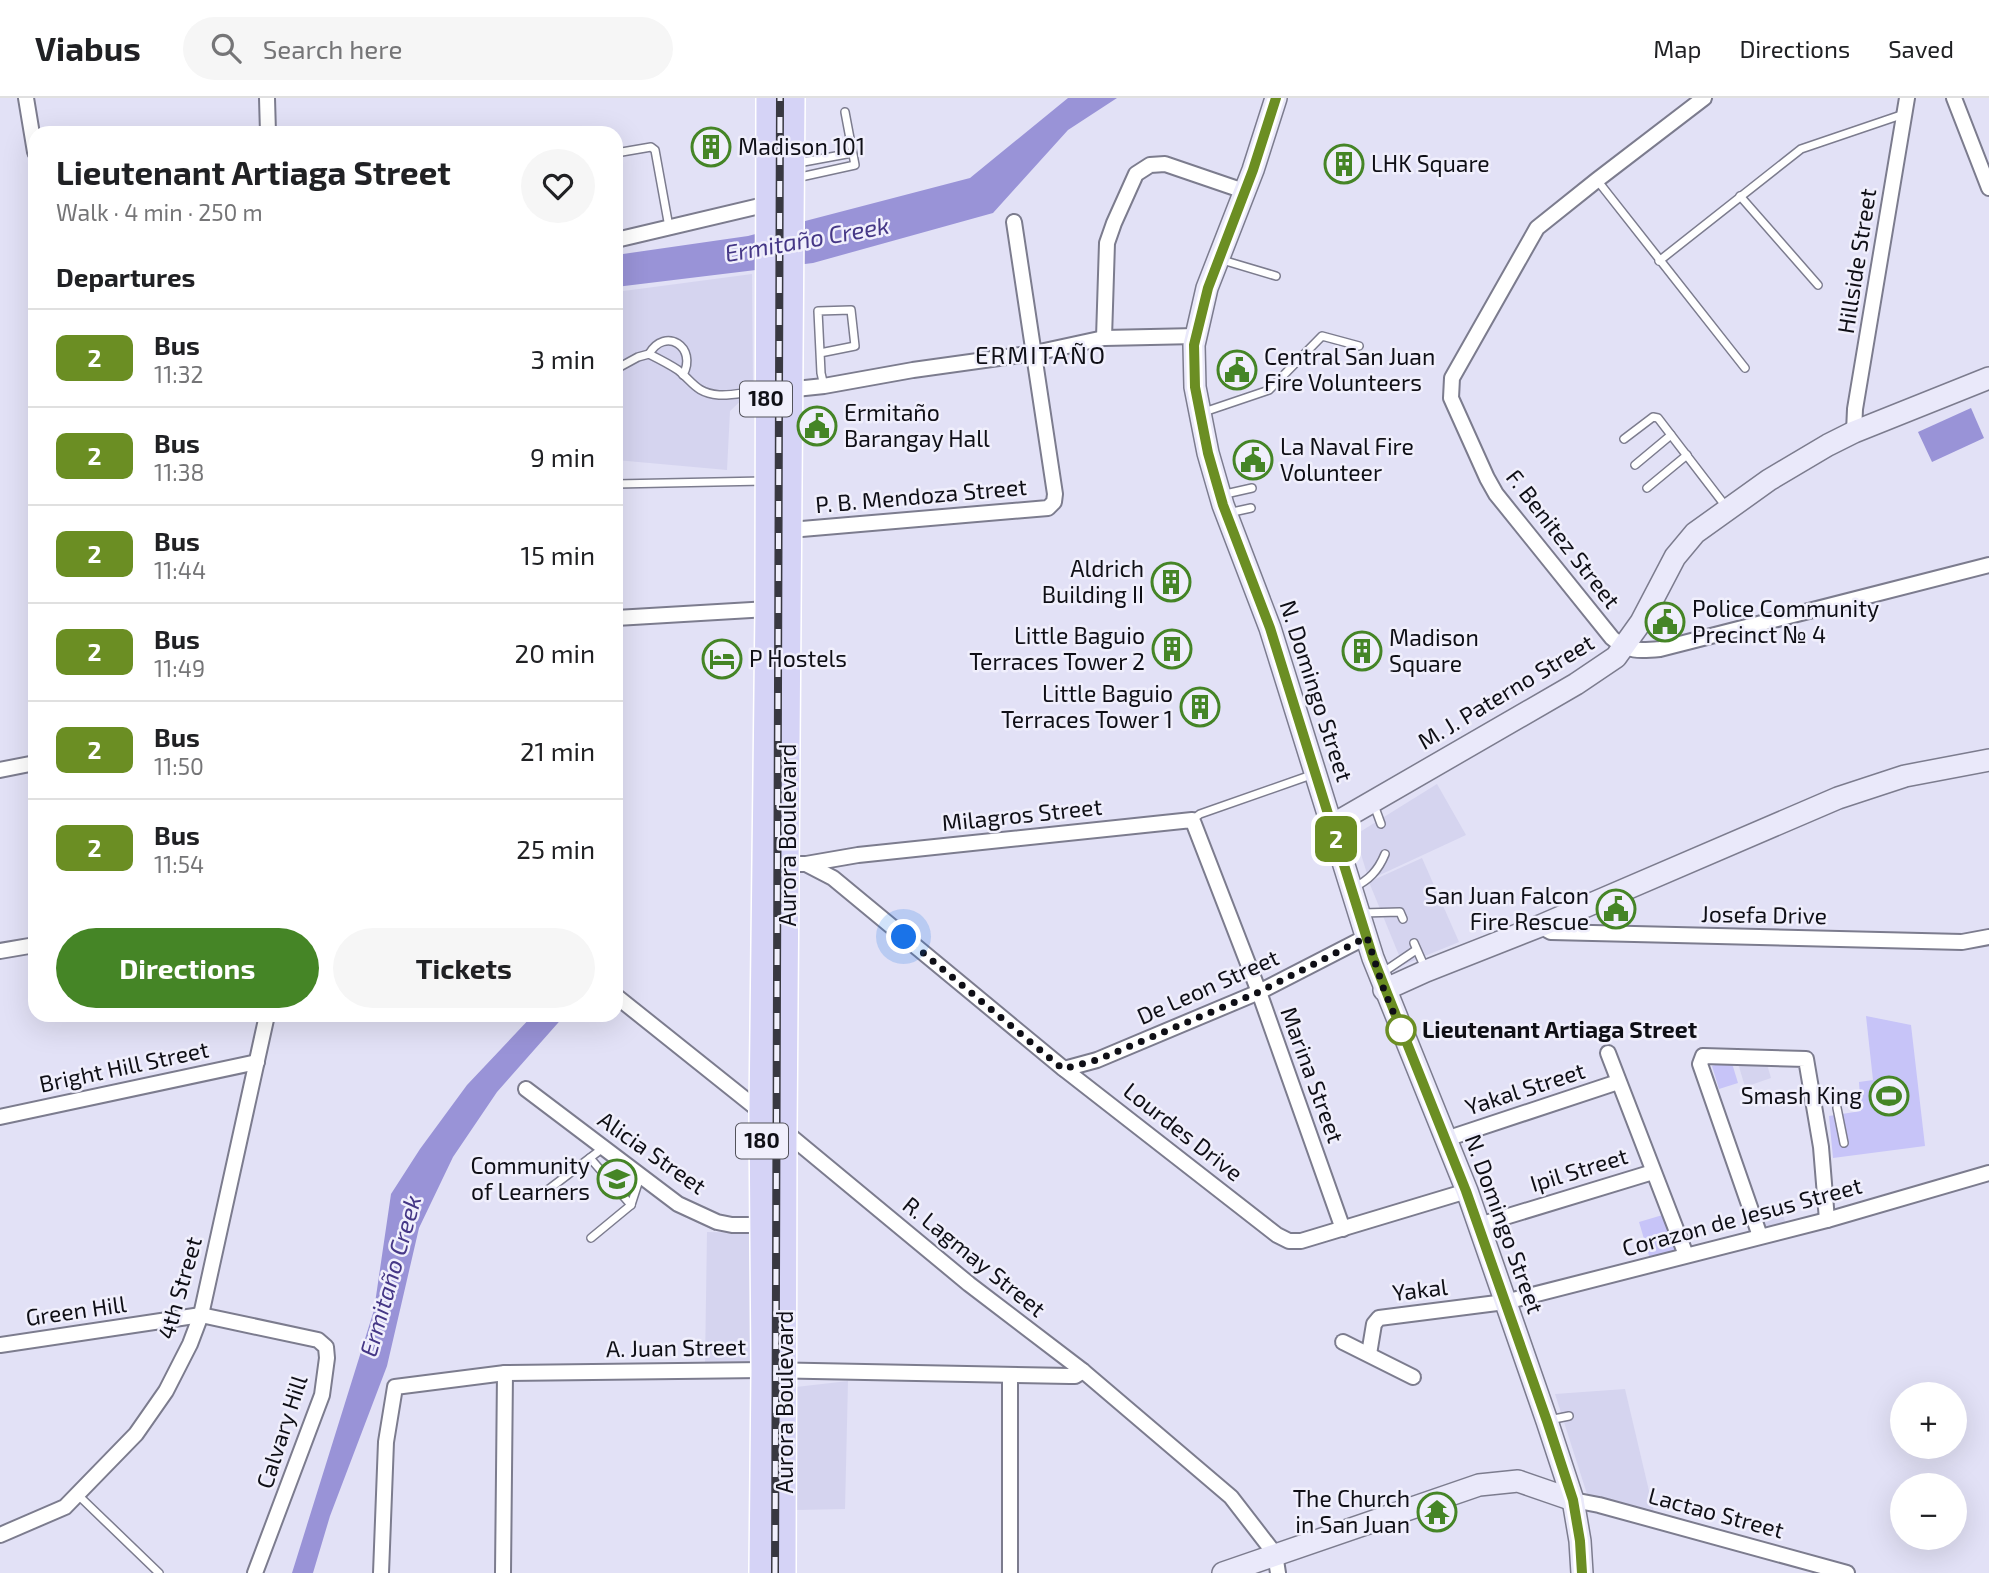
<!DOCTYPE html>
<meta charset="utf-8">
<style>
body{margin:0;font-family:"Exo 2",sans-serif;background:#f6f6f6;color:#202124;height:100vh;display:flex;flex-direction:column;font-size:26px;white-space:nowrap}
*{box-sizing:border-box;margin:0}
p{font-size:23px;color:#757577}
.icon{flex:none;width:38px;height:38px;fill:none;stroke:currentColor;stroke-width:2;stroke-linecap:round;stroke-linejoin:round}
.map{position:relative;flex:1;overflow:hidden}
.sheet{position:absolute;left:28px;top:28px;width:595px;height:896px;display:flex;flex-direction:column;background:#fff;border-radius:21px;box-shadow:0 7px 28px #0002}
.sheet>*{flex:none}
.badge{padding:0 14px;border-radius:10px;font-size:24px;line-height:46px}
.fabs{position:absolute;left:1890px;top:1284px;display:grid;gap:14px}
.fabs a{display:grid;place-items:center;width:77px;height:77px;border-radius:50%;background:#fff;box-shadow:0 7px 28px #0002;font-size:35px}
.you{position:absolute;width:35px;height:35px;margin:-18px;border:5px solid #fff;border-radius:50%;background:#1a73e8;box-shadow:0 0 0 10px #1a73e833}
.map>.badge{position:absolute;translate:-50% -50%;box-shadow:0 0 0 4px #fff}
h2{padding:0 28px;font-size:26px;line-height:63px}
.round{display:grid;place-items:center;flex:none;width:74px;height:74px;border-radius:37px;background:#f6f6f6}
.head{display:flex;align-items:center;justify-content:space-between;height:119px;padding:0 28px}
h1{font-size:33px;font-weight:700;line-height:52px}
.action{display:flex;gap:14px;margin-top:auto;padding:14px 28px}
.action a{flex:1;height:80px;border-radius:42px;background:#458526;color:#fff;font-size:28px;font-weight:700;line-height:80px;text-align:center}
.action a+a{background:#f6f6f6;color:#202124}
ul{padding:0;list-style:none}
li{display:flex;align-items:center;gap:21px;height:98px;padding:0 28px;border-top:2px solid #e0e0e0}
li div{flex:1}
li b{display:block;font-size:26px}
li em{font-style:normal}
li .badge{min-width:77px;font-weight:700;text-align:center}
header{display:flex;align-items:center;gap:42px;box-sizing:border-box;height:98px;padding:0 35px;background:#fff;border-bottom:2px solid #e0e0e0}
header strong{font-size:33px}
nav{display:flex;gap:38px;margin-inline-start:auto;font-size:24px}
.search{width:490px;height:63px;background:#f6f6f6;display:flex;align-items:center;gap:18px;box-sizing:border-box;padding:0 24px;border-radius:38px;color:#757577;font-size:26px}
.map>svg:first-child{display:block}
</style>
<header>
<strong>Viabus</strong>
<div class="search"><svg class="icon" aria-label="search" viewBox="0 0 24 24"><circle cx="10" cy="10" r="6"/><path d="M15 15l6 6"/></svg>Search here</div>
<nav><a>Map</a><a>Directions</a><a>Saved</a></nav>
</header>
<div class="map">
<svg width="1989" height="1475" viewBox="0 0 1989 1475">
<rect width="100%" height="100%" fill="#e2e1f6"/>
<g fill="#d5d4ef">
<path d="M752,176L753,291L730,313L727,372L616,362V194Z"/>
<path d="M1437,686L1466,737L1369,782L1355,737Z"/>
<path d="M1422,760L1459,844L1403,867L1369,784Z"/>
<path d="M1766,963L1771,980L1745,989L1738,965Z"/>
<path d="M1780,1108L1787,1129L1768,1136L1761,1115Z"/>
<path d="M707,1134L753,1135L751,1267H705Z"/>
<path d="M848,1283L845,1411L797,1412L796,1289Z"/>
<path d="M1625,1291L1654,1414L1587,1396L1555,1296Z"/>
</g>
<g fill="#c7c4f8">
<path d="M1866,918L1911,927L1925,1048L1833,1060L1829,1018L1861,1013L1859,984L1873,982Z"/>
<path d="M1731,962L1738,985L1719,991L1712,968Z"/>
<path d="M1666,1116L1677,1153L1650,1161L1639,1124Z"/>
</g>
<g fill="#9993d7">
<path d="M1068,0H1117L1068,32L993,115L813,165L616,189V157L748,138L970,80Z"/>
<path d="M1971,310L1984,340L1932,364L1918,334Z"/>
<path d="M533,917H565L497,994L453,1059L419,1130L387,1268L330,1418L313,1475H292L374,1212L391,1096L420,1051L467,987Z"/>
</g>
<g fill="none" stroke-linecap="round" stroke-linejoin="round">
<defs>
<g id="lane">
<path d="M616,55L651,49L655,52L669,129"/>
<path d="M798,65L852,55"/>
<path d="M796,80L855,67L845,14"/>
<path d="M1597,82L1745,270"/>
<path d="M1740,98L1818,187"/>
<path d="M1219,161L1276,178"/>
<path d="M1659,163L1801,51L1904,16"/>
<path d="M820,255L855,248L851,212L818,213L821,275L824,288"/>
<path d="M649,256C665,228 698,249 683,277"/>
<path d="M616,271L638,259L649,256C659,261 669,266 678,272C693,284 696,295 719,297C734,298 748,293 763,293"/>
<path d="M1204,314L1269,292L1322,238L1359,248"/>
<path d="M1624,341L1653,319L1658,320L1727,410"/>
<path d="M1635,367L1671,337"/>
<path d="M616,386L766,383"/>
<path d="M1647,390L1687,357"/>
<path d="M1221,397L1252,390"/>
<path d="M1228,415L1251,410"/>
<path d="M1374,707L1381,726"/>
<path d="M1192,722L1200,716L1314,676"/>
<path d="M1353,790C1369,782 1378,773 1385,756"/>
<path d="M1362,815L1400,814L1403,821"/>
<path d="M1414,845L1425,870"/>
<path d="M1382,875L1416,852"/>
<path d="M1837,1010L1844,1045"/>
<path d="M590,1060L631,1107"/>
<path d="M549,1091L603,1050"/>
<path d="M591,1140L631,1107L640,1079"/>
<path d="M1549,1322L1569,1318"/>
<path d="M78,1397L159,1475"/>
</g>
<g id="street">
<path d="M26,0L35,54"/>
<path d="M267,0L268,35"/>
<path d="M1704,0L1597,82L1537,130L1452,280L1451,300L1487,380L1496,396L1612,540C1628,554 1639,553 1660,551L1989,467"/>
<path d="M1954,0L1989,90"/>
<path d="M616,142L768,106"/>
<path d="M1104,240L1107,145L1114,125L1136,76L1150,67L1165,66L1244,93"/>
<path d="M786,292L824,288L913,272L1035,255L1104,240L1197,238"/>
<path d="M1854,334L1855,311L1907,0"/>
<path d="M790,432L1048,410L1054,404L1055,396L1014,124"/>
<path d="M616,520L767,511"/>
<path d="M0,672L35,665"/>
<path d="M780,766H806L833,780L1064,971L1277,1137L1289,1143H1301L1467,1093"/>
<path d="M806,766L858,757L1192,722L1194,726L1259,894L1343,1131"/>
<path d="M1540,828L1551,834L1962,844L1989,839"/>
<path d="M0,853L35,847"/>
<path d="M616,898L765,1017"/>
<path d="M1608,955L1686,1157"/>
<path d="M1064,971L1097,962L1259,894L1366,839"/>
<path d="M526,991L678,1106L717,1124L732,1127H763"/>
<path d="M0,1019L257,964"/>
<path d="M783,1032L969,1186L1083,1273L1231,1399L1275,1456L1278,1475"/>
<path d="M1446,1041L1618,984"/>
<path d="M1479,1127L1653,1074"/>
<path d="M1760,1138L1700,966L1703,958L1806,961L1821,1049L1827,1122"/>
<path d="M1343,1244L1413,1279"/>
<path d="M0,1247L201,1217L318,1242L326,1249L327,1260L322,1297L255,1475"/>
<path d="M1369,1256L1374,1226L1379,1220L1505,1204L1827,1122L1989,1075"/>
<path d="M1573,1402L1599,1407L1847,1475"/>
<path d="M0,1437L65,1409L136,1336L166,1293L190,1246L201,1217L267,917"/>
<path d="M381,1475L386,1344L395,1289L505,1275L763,1272L1070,1278H1075L1083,1273"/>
<path d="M503,1475L505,1275"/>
<path d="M1010,1475V1278"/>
</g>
<g id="secondary">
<path d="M1276,0L1253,72L1207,190L1194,247L1195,289L1208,355L1223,407L1270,530L1373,860L1467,1093L1547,1323L1573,1402L1580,1443L1582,1475"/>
<path d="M1332,727L1576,586L1616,559L1641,524L1675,459L1695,435L1769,382L1828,347L1854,334L1989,280"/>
<path d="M1384,892L1426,873L1540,828L1838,700L1905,678L1989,662"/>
<path d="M1223,1475L1479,1387L1518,1383L1573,1402"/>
</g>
<g id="primary">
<path d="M761,1475L763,1272L761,1014L767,511L768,0"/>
<path d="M784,1475L785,1033L793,0"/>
</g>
</defs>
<use href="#lane" stroke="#7c7c8e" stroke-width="10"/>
<use href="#street" stroke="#7c7c8e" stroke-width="18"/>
<use href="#secondary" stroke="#7c7c8e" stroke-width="24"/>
<use href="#primary" stroke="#fff" stroke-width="26"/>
<use href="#lane" stroke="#fff" stroke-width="7"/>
<use href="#street" stroke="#fff" stroke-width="14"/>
<use href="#secondary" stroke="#eae9fa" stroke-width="21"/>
<use href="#primary" stroke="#d5d3f6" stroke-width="23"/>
<defs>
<path id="rail" d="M775,1475L780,0"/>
</defs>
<use href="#rail" stroke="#383841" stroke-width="8"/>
<use href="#rail" stroke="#f0effc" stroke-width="5" stroke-dasharray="16" stroke-linecap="butt"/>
</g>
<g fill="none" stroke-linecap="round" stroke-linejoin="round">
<defs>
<path id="line" d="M1276,0L1253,72L1208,190L1194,247L1195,289L1208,355L1223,407L1270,530L1373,860L1466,1093L1547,1323L1573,1402L1580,1443L1582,1475"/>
</defs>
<use href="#line" stroke="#fff" stroke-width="16"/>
<use href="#line" stroke="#6b8e23" stroke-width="10"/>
<path stroke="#0f0f16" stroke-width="7" stroke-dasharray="0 12.6" d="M904,839L1063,971L1097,962L1259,894L1367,839L1384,892L1405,942L1401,932"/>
</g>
<defs>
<symbol id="building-ring" viewBox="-11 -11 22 22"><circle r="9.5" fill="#f0effc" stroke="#458526" stroke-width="1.5"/><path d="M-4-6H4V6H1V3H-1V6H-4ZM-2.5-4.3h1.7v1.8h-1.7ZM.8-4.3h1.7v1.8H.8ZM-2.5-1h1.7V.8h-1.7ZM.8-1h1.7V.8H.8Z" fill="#458526"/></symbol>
<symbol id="civic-ring" viewBox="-11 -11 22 22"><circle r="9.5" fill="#f0effc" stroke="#458526" stroke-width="1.5"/><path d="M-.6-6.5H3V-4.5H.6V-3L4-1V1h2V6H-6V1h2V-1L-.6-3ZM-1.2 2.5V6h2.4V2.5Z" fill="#458526"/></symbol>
<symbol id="hotel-ring" viewBox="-11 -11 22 22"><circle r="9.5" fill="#f0effc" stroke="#458526" stroke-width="1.5"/><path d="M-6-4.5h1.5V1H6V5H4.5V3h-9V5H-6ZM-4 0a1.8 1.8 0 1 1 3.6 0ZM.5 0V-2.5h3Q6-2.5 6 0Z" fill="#458526"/></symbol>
<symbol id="stadium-ring" viewBox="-11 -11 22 22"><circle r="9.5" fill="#f0effc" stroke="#458526" stroke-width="1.5"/><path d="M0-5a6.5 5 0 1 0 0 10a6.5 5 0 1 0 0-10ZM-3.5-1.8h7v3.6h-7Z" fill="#458526"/></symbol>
<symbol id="school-ring" viewBox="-11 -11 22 22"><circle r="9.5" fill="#f0effc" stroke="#458526" stroke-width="1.5"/><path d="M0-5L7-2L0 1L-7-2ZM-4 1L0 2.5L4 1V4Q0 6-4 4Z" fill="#458526"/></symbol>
<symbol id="temple-ring" viewBox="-11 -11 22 22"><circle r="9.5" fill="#f0effc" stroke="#458526" stroke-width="1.5"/><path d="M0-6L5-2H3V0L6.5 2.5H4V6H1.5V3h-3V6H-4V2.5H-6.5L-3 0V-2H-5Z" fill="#458526"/></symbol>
</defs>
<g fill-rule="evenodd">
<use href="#building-ring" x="689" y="27" width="44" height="44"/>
<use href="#building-ring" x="1322" y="44" width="44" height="44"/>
<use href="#civic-ring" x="1215" y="250" width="44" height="44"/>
<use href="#civic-ring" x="795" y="306" width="44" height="44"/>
<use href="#civic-ring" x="1231" y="340" width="44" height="44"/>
<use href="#building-ring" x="1149" y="462" width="44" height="44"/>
<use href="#civic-ring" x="1643" y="502" width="44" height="44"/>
<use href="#building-ring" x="1150" y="529" width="44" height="44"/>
<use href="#building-ring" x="1340" y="531" width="44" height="44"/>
<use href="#hotel-ring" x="700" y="539" width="44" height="44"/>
<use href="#building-ring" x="1178" y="587" width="44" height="44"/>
<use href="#civic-ring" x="1594" y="789" width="44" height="44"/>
<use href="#stadium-ring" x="1867" y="976" width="44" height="44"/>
<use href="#school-ring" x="595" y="1059" width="44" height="44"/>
<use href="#temple-ring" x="1415" y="1392" width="44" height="44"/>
</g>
<circle fill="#fff" stroke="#6b8e23" stroke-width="3.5" cx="1401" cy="932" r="14"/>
<g text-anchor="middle" stroke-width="5" stroke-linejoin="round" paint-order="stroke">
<g fill="#f0effc" stroke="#52525b" stroke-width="2">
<rect x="740" y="283.5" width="52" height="35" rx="5"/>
<rect x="736" y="1025.5" width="52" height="35" rx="5"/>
</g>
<g font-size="21" font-weight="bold" fill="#0f0f16">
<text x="766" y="308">180</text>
<text x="762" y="1050">180</text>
</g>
<g font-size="23" fill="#0f0f16" stroke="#f0effc" text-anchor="start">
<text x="738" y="57">Madison 101</text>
<text x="1371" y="74">LHK Square</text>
<text x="1264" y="267">Central San Juan<tspan x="1264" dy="26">Fire Volunteers</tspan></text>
<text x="844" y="323">Ermitaño<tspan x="844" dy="26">Barangay Hall</tspan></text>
<text x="1280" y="357">La Naval Fire<tspan x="1280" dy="26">Volunteer</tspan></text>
<text x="1144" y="479" text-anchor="end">Aldrich<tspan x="1144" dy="26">Building II</tspan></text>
<text x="1692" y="519">Police Community<tspan x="1692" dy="26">Precinct № 4</tspan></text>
<text x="1145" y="546" text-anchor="end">Little Baguio<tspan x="1145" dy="26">Terraces Tower 2</tspan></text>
<text x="1389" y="548">Madison<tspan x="1389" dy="26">Square</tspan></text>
<text x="749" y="569">P Hostels</text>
<text x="1173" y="604" text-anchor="end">Little Baguio<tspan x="1173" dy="26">Terraces Tower 1</tspan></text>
<text x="1589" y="806" text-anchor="end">San Juan Falcon<tspan x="1589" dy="26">Fire Rescue</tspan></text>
<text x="1862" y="1006" text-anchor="end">Smash King</text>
<text x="590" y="1076" text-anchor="end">Community<tspan x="590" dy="26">of Learners</tspan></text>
<text x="1410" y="1409" text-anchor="end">The Church<tspan x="1410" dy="26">in San Juan</tspan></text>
</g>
<g font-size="23" fill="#0f0f16" stroke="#f0effc">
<text transform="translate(1857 163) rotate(-81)" y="8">Hillside Street</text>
<text transform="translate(921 398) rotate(-5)" y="8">P. B. Mendoza Street</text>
<text transform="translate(1563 441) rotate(52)" y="8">F. Benitez Street</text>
<text transform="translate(1316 593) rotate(72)" y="8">N. Domingo Street</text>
<text transform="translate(1506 594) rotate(-31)" y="8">M. J. Paterno Street</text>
<text transform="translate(1022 717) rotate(-6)" y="8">Milagros Street</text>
<text transform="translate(788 737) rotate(-90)" y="8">Aurora Boulevard</text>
<text transform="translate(1764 817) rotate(1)" y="8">Josefa Drive</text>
<text transform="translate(1208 889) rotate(-24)" y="8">De Leon Street</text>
<text transform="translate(124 969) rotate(-12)" y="8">Bright Hill Street</text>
<text transform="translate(1312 977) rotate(70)" y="8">Marina Street</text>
<text transform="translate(1525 991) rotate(-18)" y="8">Yakal Street</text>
<text transform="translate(1183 1034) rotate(38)" y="8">Lourdes Drive</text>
<text transform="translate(652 1055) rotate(35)" y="8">Alicia Street</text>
<text transform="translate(1579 1072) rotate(-17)" y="8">Ipil Street</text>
<text transform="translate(1742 1119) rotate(-15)" y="8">Corazon de Jesus Street</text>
<text transform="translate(1504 1126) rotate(70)" y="8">N. Domingo Street</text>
<text transform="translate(974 1159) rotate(39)" y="8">R. Lagmay Street</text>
<text transform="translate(180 1190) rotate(-74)" y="8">4th Street</text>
<text transform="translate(1420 1192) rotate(-7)" y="8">Yakal</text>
<text transform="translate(76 1213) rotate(-8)" y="8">Green Hill</text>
<text transform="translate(676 1250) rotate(-1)" y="8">A. Juan Street</text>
<text transform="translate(785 1304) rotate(-90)" y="8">Aurora Boulevard</text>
<text transform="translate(282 1334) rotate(-72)" y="8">Calvary Hill</text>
<text transform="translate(1716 1415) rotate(15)" y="8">Lactao Street</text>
</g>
<g font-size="23" font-weight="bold" fill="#0f0f16" stroke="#f0effc" text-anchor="start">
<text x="1422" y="940">Lieutenant Artiaga Street</text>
</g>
<g font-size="24" font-style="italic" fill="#453786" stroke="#f0effc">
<text transform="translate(807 142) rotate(-10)" y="8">Ermitaño Creek</text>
<text transform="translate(391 1178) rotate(-74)" y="8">Ermitaño Creek</text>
</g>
<g font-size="24" letter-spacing="2" fill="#0f0f16" stroke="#f0effc">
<text x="1041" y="266">ERMITAÑO</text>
</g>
</g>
</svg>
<div class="fabs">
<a>+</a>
<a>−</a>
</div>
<div class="you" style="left:904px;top:839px"></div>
<b class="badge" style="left:1336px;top:741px;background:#6b8e23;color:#fff">2</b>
<section class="sheet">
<div class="head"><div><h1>Lieutenant Artiaga Street</h1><p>Walk · 4 min · 250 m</p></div><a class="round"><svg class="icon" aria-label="heart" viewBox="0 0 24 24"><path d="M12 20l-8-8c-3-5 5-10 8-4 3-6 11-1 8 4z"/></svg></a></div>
<h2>Departures</h2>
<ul>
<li><span class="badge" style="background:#6b8e23;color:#fff">2</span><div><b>Bus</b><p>11:32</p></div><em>3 min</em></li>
<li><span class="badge" style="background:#6b8e23;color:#fff">2</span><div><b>Bus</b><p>11:38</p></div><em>9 min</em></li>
<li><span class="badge" style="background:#6b8e23;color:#fff">2</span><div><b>Bus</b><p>11:44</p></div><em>15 min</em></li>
<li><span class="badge" style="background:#6b8e23;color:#fff">2</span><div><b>Bus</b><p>11:49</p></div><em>20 min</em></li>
<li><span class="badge" style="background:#6b8e23;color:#fff">2</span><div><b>Bus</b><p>11:50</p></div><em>21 min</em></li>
<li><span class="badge" style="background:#6b8e23;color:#fff">2</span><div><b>Bus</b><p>11:54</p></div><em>25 min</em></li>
</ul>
<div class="action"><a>Directions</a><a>Tickets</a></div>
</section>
</div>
